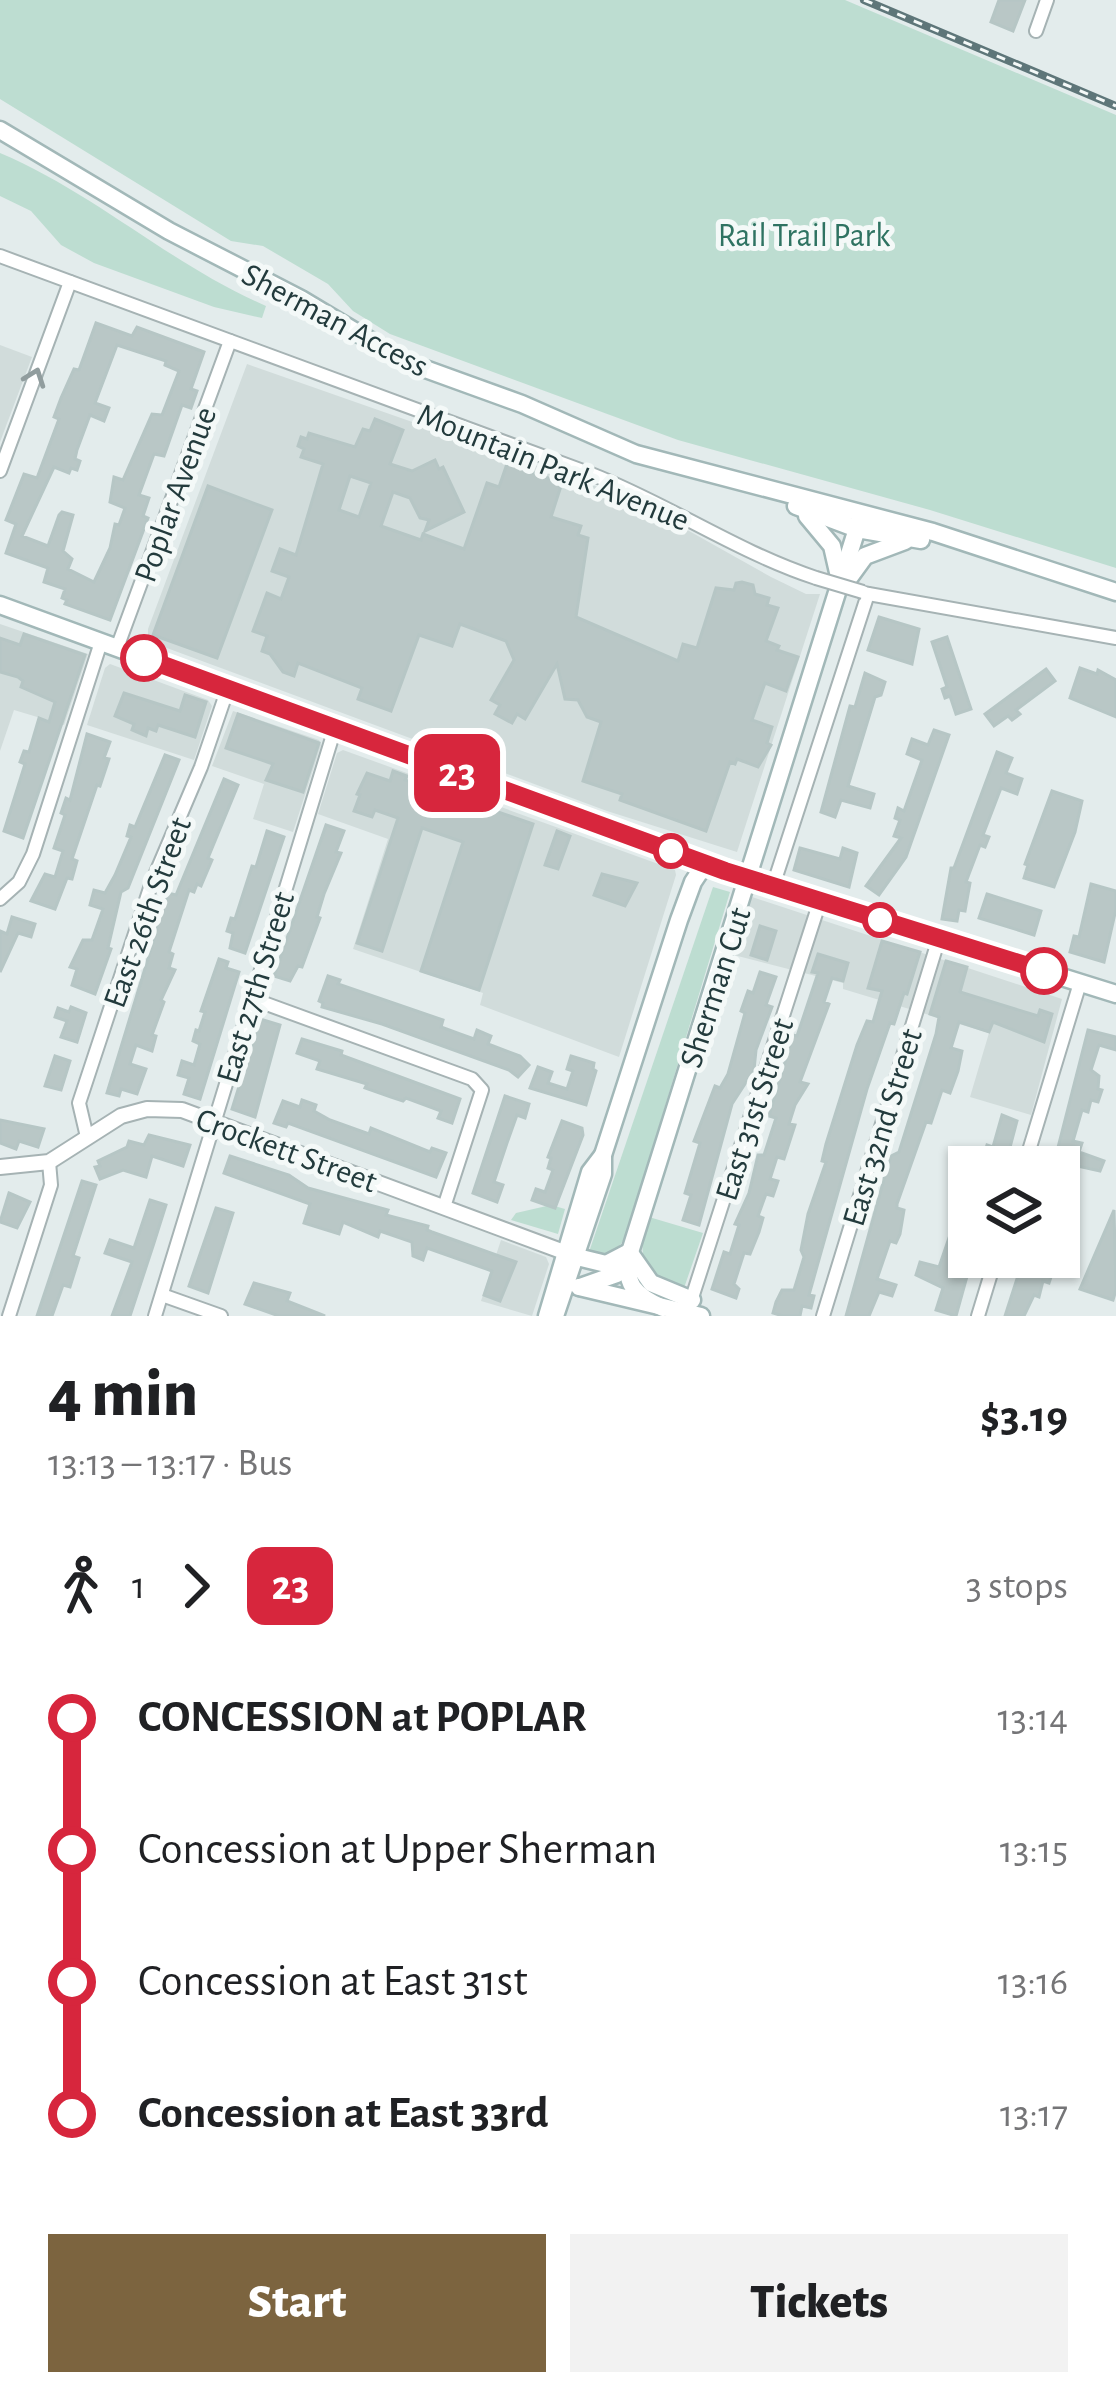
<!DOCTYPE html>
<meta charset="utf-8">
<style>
body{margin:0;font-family:"Alegreya Sans",sans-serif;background:#f2f2f2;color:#202124;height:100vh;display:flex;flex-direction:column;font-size:45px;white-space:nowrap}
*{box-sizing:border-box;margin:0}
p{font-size:39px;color:#757577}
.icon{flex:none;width:66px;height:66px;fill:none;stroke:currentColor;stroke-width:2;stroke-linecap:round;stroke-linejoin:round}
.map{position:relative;height:1316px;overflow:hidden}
.details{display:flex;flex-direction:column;background:#fff;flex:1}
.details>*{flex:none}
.badge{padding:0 24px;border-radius:18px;font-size:42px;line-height:78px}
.buttons{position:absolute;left:948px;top:1146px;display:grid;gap:24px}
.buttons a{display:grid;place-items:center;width:132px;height:132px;border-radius:0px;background:#fff;box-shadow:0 3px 9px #0004;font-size:60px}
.map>.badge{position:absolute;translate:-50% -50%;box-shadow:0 0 0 6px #fff}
.legs{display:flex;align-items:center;gap:18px;height:132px;padding:0 48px;font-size:39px}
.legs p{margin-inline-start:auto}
.summary{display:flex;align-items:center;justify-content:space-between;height:204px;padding:0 48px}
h1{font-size:66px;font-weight:800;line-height:90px}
.primary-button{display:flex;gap:24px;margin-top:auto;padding:24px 48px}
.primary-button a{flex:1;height:138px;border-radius:0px;background:#7c643f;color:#fff;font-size:48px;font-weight:800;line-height:138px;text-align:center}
.primary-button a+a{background:#f2f2f2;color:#202124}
ul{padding:0 48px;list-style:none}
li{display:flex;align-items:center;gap:42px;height:132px;font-size:45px}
li i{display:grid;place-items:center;width:18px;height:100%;margin:0 15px;background:currentColor}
li i::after{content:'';width:30px;height:30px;margin:-15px;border:9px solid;border-radius:50%;background:#fff}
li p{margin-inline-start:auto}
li:first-child i{background:linear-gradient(#0000 50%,currentColor 0)}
li:last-child i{background:linear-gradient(currentColor 50%,#0000 0)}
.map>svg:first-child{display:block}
</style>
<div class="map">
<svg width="1116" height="1316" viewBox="0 0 1116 1316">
<rect width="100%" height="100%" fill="#e3ecec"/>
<g fill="#d1dcdb">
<path d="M0,345L32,357L0,442Z"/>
<path d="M247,364L632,499L771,577L806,594H820L737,852L607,811L156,644L148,638V629Z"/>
<path d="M0,624L88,654L64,725L14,710L0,751Z"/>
<path d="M110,664L208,700L212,706L194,760L87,725L105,668Z"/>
<path d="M233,711L319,740L321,745L293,832L253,819L264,784L212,766Z"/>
<path d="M343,750L675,870L676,875L619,1057L480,1005L483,993L353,949L388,839L318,814L337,753Z"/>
<path d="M749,896L1062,999L1031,1115L970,1097L989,1033L843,989V983L730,954Z"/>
<path d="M501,1240L546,1257L549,1264L532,1316L481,1301Z"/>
</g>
<g fill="#bdddd1">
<path d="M0,0H845L1116,115V568L930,510L678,440L390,334L353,311L328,284L263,246L231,241L0,99Z"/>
<path d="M0,153C95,193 171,265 266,306L262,318L214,307L94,263L61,245L31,211L0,196Z"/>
<path d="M713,887L730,892L626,1235C618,1253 607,1258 589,1252Z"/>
<path d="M551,1205L565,1209L558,1234L511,1220L516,1213Z"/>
<path d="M649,1217L703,1233L684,1288L658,1282C639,1258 639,1245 649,1217Z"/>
</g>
<g fill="#b9c7c6" stroke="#b6c6c5" stroke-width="3" fill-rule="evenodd">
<path d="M999,0H1025L1013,31L991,22Z"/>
<path d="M96,323L132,336L137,327L204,352L191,389L197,391L191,408L182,405L164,456L154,454L139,495L149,498L143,516L148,518L110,620L65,604L67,600L62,598L65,589L44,582L48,568L6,553L16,524L6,520L24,474L37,478L59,419L54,417L61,398L74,369L79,370ZM117,345L166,361L165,365L179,371L162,415L152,414L123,480L114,477L110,502L125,508L119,525L115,524L110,548L94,582L68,569L72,559L63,551L73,515L62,512L59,515L48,546L22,536L54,467L69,473L71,468L77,470L80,461L75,459L77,450L90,415L104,421L109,408L95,403Z"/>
<path d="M375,419L403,430L390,464L412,471L435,460L439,469L443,467L464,512L425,531L429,520L420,518L410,498L393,492L381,526L421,540L423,534L464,549L487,483L499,487L509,458L522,463L520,468L562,483L551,517L581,526L578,535L588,538L576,617L678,661L683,644L697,648L716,588L734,590L736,583L742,582L753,585L755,594L769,598L767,605L778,608L766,641L779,646L777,650L798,657L786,691L765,683L752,720L772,727L767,743L771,745L758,767L737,759L735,764L730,762L706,831L620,800L622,794L583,781L601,722L587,717L578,700L565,699L557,664L525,719L517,714L512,723L495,714L500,705L491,700L514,660L506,641L460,624L452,646L419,635L391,711L358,699L362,688L298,663L294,676L283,672L270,654L262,651L267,636L253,631L267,593L281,599L289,577L272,571L280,549L296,555L323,464L301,457L304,449L298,446L301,437L307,439L309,433L355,447L363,429L370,431ZM350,476L371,483L359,517L339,510Z"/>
<path d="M208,486L272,510L217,658L153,635Z"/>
<path d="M879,617L919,629L912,664L868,650Z"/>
<path d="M24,634L85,655L23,838L4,831L25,764L20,762L24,751L29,752L39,718L49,722L55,702L21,687L23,681L18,677L0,672V638L20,645Z"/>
<path d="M947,637L971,709L956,714L950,696L945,698L942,689L947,687L932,642Z"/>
<path d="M1080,668L1097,674L1098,670L1116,680V717L1070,698Z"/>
<path d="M1046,669L1055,681L1016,710L1020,714L1012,720L1008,716L994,726L985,714Z"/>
<path d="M865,673L885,682L881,695L875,697L848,786L874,794L870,808L841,800L835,817L821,812L850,706L855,707Z"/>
<path d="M124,693L180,711L185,695L206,702L195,737L158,725L156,731L148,728L146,736L132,730L134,724L115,716Z"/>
<path d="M238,714L319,743L303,792L266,780L273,764L226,748Z"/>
<path d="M934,730L949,735L906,857L879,895L866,886L901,838L894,836L900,820L895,818L898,808L904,811L922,760L907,754L912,739L928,745Z"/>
<path d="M87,734L110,742L104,758L109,759L100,786L97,785L72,859L77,861L72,879L67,878L55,909L31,901L45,874L55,877L63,851L54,848L65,815L61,813L66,798L70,800Z"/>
<path d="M997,752L1012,758L1006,773L1022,779L1017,794L1001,788L983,835L989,837L985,847L980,845L966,882L970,883L965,911L959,910L957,921L942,919L951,868H954Z"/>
<path d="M165,755L179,760L128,888L121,892L108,948L111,949L95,994L72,985L77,969L70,967L83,940H92L103,909L90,905L94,890L105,893L115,875L131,837L127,836L130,825L135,827Z"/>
<path d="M393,771L407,776L405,780L533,824L479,990L421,971L463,842L422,828L382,951L357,943L398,818L375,810L372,817L354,811L360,795L357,794L367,773L390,781Z"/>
<path d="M224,779L238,785L208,858L212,860L201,886L197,884L194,892L189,890L169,952L173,954L169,968L175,970L161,1000L164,1002L152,1035L156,1036L152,1051L136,1045L130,1064L146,1069L137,1094L121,1089L119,1096L107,1093L168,893L176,895Z"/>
<path d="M1052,791L1082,801L1075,832L1054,887L1024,878L1028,865L1025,864Z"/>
<path d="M326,825L344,831L336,852L341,853L324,894L317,917L320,918L302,967L298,966L290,981L274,976Z"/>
<path d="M267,831L284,837L245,953L230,948L233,933L227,931L231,918L235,919L252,866L256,867Z"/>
<path d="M557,831L570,836L558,869L545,865Z"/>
<path d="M800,848L840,859L843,848L857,853L849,887L794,870Z"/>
<path d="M602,874L637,883L625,906L594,895Z"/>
<path d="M1091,884L1116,891V909L1104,962L1070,952L1074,936L1079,937Z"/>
<path d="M987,894L1041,911L1034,935L979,918Z"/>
<path d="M12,917L35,924L31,937L18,933L0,972V931L7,934Z"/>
<path d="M760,926L776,931L767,960L751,955Z"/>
<path d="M882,941L920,952L907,994L904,993L894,1024L890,1023L867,1089L809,1295L814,1296L811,1308L802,1306L800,1316H783L773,1313L776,1302L782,1290H794L804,1257L801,1250L808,1214L826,1162L822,1161L826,1144L857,1045L867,1021L873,1022L882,991L868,988Z"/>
<path d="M818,954L848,963L843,981L832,978L824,1002L829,1004L800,1082L808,1084L795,1105L789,1124L795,1125L784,1159L777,1157L770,1179L778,1181L773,1196L766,1194L758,1216L763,1218L759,1232L750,1254L744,1253L734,1284L739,1289L736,1298L712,1289L724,1252L730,1254L739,1225L735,1224L749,1193L758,1155H764L776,1118L769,1116L793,1035L797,1036L818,973L812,972Z"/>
<path d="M219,959L228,962L226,968L239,972L200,1099L184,1094L189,1078L178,1075L182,1061L194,1065L200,1044L193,1041L196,1030L199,1031L205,1012L201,1011Z"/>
<path d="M946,961L967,967L960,992L1038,1016L1040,1010L1052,1014L1044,1042L993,1022L989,1032L959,1022L951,1048L962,1051L958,1071L950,1093L942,1090L931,1123L926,1122L897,1204V1208L904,1210L900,1234L896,1243L890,1241L877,1279L896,1285L892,1296L879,1292L869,1316H846L886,1172L891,1156L899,1152L936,1034L939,1017L930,1014Z"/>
<path d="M760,972L776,977L766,1005L772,1007L756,1050L754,1070L732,1104L699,1225L683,1220L691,1195L685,1193L700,1143L694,1141L715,1086L720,1088L728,1074L745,1013L741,1011L748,991L753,993Z"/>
<path d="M328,976L340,980L338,984L443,1020L441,1027L460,1034L474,1039L477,1030L491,1036L488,1044L520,1056L529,1065L518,1077L509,1070L382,1024L322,1007L323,1003L319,1001Z"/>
<path d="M71,1007L86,1013L77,1042L61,1037L67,1021L55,1017L58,1008L69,1012Z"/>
<path d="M260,1019L280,1025L255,1117L232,1109Z"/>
<path d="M1088,1030L1116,1037V1050L1099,1045L1091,1070L1099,1076L1098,1089L1102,1090L1098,1102L1091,1100L1088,1112L1082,1110L1073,1141L1082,1143L1079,1152L1104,1161L1100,1171L1073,1165L1069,1179L1059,1176V1167H1053Z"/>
<path d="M302,1039L342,1051L341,1055L460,1099L452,1123L438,1118L441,1111L406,1098L403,1101L391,1097L365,1088L367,1084L317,1069L320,1061L297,1053Z"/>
<path d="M55,1056L70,1061L61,1090L45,1086Z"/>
<path d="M571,1056L594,1063L593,1069L596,1071L586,1105L530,1088L538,1067L552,1072L548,1083L567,1089L573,1071L567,1069Z"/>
<path d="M505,1096L529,1104L525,1118L517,1115L507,1143L494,1182L503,1185L497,1202L473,1193Z"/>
<path d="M302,1100L316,1105L314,1111L330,1120L369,1134L371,1128L430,1152L432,1148L446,1153L436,1177L288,1123L286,1127L274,1123L283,1101L300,1107Z"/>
<path d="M1002,1115L1017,1121L1009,1151L1005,1157L1001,1156L998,1167H980L987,1145L993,1147Z"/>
<path d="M0,1120L44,1129L38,1147L19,1141L16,1149L0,1143Z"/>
<path d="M562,1121L582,1128L583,1135L555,1208L532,1200L536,1189L545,1192L553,1170L548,1168L551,1158L548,1157Z"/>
<path d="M149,1135L190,1145L183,1166L152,1156L146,1177L123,1170L100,1179L95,1167L100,1166L98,1161L127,1147L129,1141L144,1145Z"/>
<path d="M230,1156L289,1175L308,1188L388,1210L386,1215L428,1226L427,1230L432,1232L516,1262L500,1301L484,1295L492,1271L427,1248L423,1260L413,1256L412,1242L380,1231L378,1237L343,1222L339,1234L304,1223L310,1204L224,1173Z"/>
<path d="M82,1181L96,1185L73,1256L79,1258L70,1287L63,1285L52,1316H37Z"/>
<path d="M9,1193L30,1202L17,1228L0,1222Z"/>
<path d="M150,1200L166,1205L153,1246L130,1316H112L132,1262L105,1253L110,1240L134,1248Z"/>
<path d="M216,1208L233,1213L208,1293L189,1286Z"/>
<path d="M1114,1210L1116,1290L1113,1300L1080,1289Z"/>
<path d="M952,1229L969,1234L967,1261L971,1262L956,1316L936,1310L943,1288L916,1275L920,1262L939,1267Z"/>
<path d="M1024,1257H1055L1053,1271L1049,1283L1043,1281L1039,1297L1034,1295L1024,1316H1005Z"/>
<path d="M254,1283L290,1293L287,1301L325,1316H279L245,1304Z"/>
</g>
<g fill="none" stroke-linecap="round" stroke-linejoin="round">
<defs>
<g id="minor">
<path d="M1036,31L1047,0"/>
<path d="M0,256L591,474C668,504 737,552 816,578"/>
<path d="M0,471L70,282"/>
<path d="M863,593L1116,638"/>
<path d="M117,648L230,341"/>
<path d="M773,886L868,594"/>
<path d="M0,899L19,882L33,854L101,642"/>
<path d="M250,998L472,1079L482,1090L444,1207"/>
<path d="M87,1137L79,1103L152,882L201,767L228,688"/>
<path d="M1024,1167L1080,983"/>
<path d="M162,1295L221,1316"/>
<path d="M690,1304L820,901"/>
<path d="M9,1316L51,1185L49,1162"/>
<path d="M155,1316L335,728"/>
<path d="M823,1316L939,938"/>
<path d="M978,1316L996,1257"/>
</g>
<path id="tertiary" d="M0,1167L49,1162L121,1116L147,1109L182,1110L564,1252"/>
<g id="secondary">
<path d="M0,130L169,231L301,299L406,362L522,404L636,454L933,532L1116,592"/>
<path d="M796,506L857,529L921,540"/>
<path d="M807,516L832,546L840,581"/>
<path d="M849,578L865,556L905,541"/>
<path d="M0,605L729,872"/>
<path d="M762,883L1116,994"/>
<path d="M630,1253L651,1283L692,1300"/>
<path d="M569,1255L606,1264L629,1252"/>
<path d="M579,1287L701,1316"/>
<path d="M580,1287L617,1274L626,1258"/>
<path d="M663,1308C634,1295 623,1284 630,1252L861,516"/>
<path d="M547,1316L590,1172L603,1155"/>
<path d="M555,1316L603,1174V1155L679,920L693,882L705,864"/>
</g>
</defs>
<use href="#minor" stroke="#a6b3b4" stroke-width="16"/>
<use href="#tertiary" stroke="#a6b3b4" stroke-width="18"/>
<use href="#secondary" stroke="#a2b8b8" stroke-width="21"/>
<use href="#minor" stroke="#fff" stroke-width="12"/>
<use href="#tertiary" stroke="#fff" stroke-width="14"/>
<use href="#secondary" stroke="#fff" stroke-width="16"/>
<defs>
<path id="rail" d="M864,0L1116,106"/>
</defs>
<use href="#rail" stroke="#5e7679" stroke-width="8"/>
<use href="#rail" stroke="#f4f9f8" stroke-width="3" stroke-dasharray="9" stroke-linecap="butt"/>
<defs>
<path id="minor-bridge" d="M816,578L863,592"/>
<path id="secondary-bridge" d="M729,872L762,883"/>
</defs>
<use href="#minor-bridge" stroke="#a6b3b4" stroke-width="16" stroke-linecap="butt"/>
<use href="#secondary-bridge" stroke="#a2b8b8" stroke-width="21" stroke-linecap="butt"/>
<use href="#minor-bridge" stroke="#fff" stroke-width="12"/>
<use href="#secondary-bridge" stroke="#fff" stroke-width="16"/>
</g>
<defs><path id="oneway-chevron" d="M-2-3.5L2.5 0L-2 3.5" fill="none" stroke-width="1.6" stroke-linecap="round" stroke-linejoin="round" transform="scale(3)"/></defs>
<use stroke="#919d9e" href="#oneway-chevron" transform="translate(35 377) rotate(-70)"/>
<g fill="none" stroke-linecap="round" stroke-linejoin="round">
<defs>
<path id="line-1" d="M144,658L725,871L1044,971"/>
</defs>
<use href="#line-1" stroke="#fff" stroke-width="27"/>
<use href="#line-1" stroke="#d7263d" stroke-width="18"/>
</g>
<g fill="#fff" stroke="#d7263d" stroke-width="6">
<circle cx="144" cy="658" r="21"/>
<circle cx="671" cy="851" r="15"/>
<circle cx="880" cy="920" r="15"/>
<circle cx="1044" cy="971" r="21"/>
</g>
<g text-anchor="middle" stroke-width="10" stroke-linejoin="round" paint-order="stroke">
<g font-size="33" fill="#2f7362" stroke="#f4f9f8">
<text x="804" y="246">Rail Trail Park</text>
</g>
<g font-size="33" fill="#233b3d" stroke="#f4f9f8">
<text transform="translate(336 319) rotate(28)" y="12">Sherman Access</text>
<text transform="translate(554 466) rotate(22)" y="12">Mountain Park Avenue</text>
<text transform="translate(174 494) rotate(-70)" y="12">Poplar Avenue</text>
<text transform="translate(146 912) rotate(-70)" y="12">East 26th Street</text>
<text transform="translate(254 987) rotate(-73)" y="12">East 27th Street</text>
<text transform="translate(714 987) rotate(-72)" y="12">Sherman Cut</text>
<text transform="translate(753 1109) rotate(-72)" y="12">East 31st Street</text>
<text transform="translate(881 1127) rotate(-73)" y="12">East 32nd Street</text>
<text transform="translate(287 1149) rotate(20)" y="12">Crockett Street</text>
</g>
</g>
</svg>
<div class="buttons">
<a><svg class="icon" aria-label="layers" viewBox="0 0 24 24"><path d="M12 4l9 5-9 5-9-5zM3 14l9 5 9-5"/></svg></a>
</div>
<b class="badge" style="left:457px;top:773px;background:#d7263d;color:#fff">23</b>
</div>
<section class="details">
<div class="summary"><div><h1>4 min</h1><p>13:13 – 13:17 · Bus</p></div><b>$3.19</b></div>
<div class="legs"><svg class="icon" aria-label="walk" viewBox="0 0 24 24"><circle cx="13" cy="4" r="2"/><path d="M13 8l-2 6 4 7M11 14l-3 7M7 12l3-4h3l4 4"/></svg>1<svg class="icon" aria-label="forward" viewBox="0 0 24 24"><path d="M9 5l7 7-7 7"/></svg><b class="badge" style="background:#d7263d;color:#fff">23</b><p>3 stops</p></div>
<ul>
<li><i style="color:#d7263d"></i><b>CONCESSION at POPLAR</b><p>13:14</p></li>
<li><i style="color:#d7263d"></i><span>Concession at Upper Sherman</span><p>13:15</p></li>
<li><i style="color:#d7263d"></i><span>Concession at East 31st</span><p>13:16</p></li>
<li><i style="color:#d7263d"></i><b>Concession at East 33rd</b><p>13:17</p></li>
</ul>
<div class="primary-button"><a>Start</a><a>Tickets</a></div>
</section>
